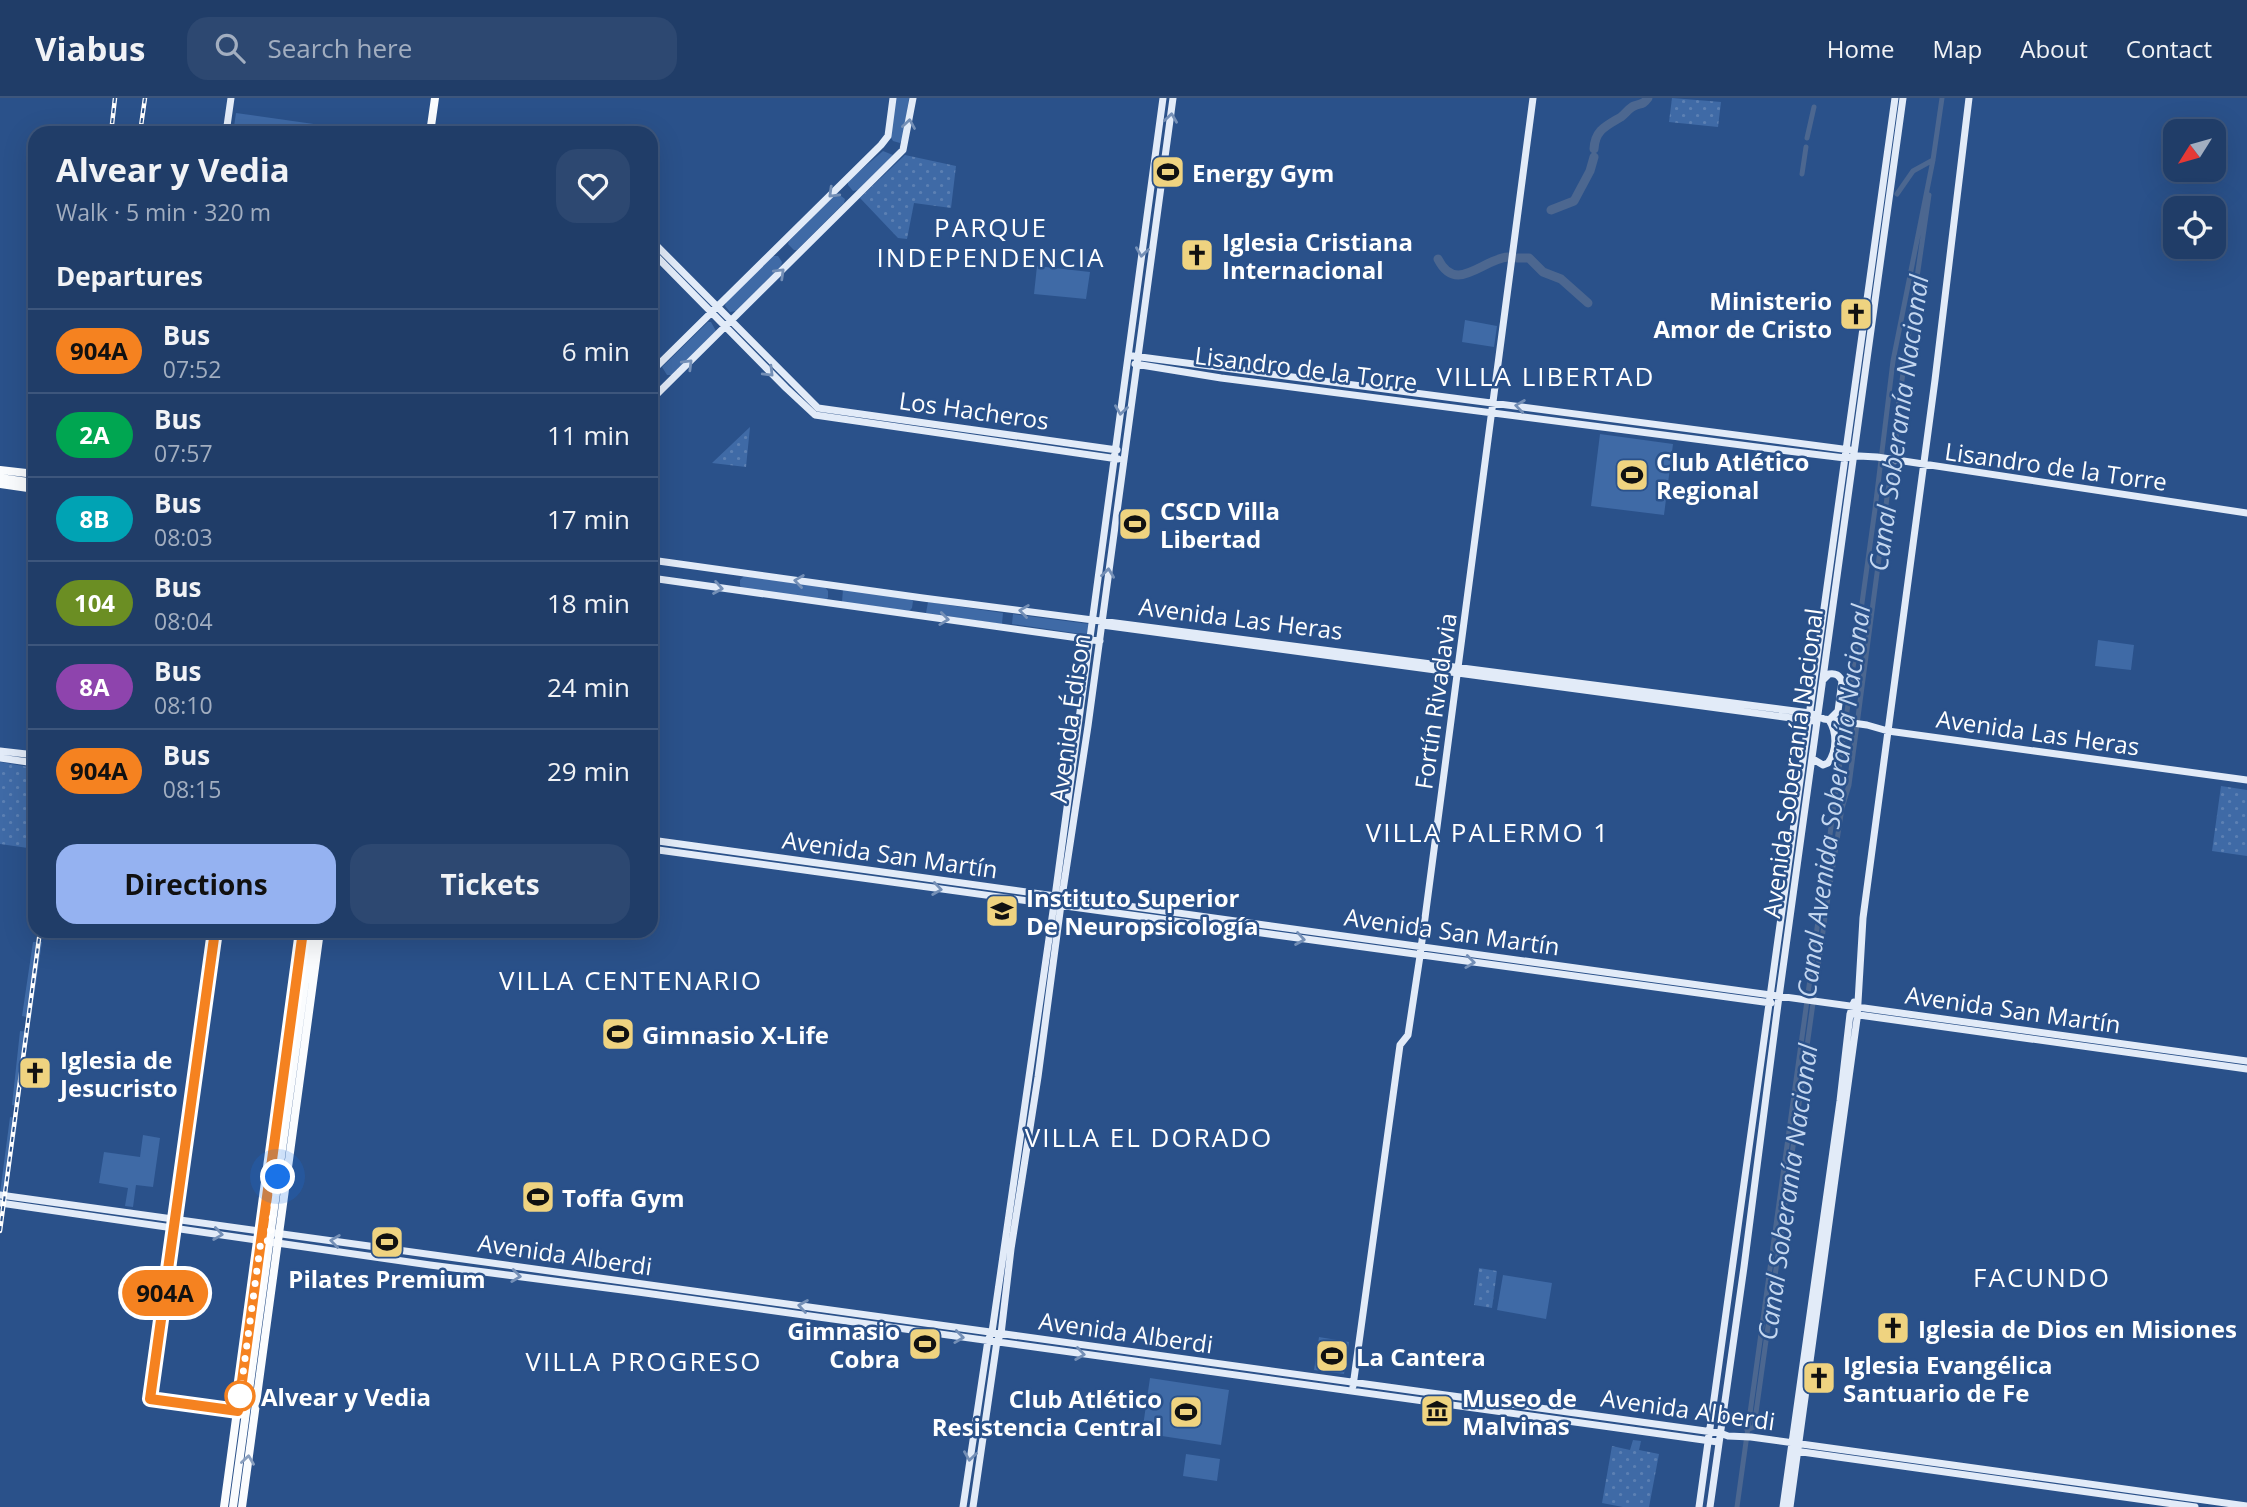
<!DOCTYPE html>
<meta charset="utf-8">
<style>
body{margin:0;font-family:"Open Sans",sans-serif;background:#2d4871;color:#f1f3f6;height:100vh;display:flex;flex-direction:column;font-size:26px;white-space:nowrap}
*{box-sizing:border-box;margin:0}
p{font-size:23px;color:#a2aec0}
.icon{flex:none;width:38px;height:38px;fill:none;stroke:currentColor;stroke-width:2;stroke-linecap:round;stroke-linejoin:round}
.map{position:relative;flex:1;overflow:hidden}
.details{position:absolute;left:28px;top:28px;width:630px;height:812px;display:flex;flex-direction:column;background:#203d68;border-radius:21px;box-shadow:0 7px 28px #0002,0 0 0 2px #3d567c}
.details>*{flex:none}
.badge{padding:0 14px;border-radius:23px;font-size:24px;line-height:46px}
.needle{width:46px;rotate:233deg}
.tools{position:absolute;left:2163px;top:21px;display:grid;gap:14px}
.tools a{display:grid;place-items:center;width:63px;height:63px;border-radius:14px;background:#203d68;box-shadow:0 7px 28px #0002,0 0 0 2px #3d567c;font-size:35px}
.you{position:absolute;width:35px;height:35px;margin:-18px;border:5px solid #fff;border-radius:50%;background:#1a73e8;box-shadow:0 0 0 10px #1a73e833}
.map>.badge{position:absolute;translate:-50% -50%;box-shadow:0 0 0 4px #fff}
h2{padding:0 28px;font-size:26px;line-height:63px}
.round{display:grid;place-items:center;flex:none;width:74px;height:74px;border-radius:21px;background:#2d4871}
.summary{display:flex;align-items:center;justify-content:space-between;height:119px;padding:0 28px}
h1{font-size:33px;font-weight:700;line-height:52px}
.primary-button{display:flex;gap:14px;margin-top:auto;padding:14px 28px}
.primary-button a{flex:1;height:80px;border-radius:21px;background:#95b2f1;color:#111;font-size:28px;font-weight:700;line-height:80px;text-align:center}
.primary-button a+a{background:#2d4871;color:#f1f3f6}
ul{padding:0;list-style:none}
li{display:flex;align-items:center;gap:21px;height:84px;padding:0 28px;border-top:2px solid #3d567c}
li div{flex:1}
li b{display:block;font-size:26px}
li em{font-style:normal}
li .badge{min-width:77px;font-weight:700;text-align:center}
header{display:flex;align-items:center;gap:42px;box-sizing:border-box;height:98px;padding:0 35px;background:#203d68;border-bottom:2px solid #3d567c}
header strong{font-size:33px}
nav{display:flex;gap:38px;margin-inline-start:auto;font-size:24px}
.search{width:490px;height:63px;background:#2d4871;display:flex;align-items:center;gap:18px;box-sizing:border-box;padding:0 24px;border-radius:21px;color:#a2aec0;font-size:26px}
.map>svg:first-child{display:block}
.green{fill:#3f6aa6}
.park{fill:url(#park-dots)}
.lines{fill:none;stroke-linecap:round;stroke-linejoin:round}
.canal{stroke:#4c6790;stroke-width:5}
.river{stroke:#4c6790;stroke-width:9}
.secondary{stroke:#e2ebf8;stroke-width:7}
.primary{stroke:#fafcfe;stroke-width:8}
.rail-casing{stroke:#fff;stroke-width:4.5}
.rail{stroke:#2a518a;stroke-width:2;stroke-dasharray:5;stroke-linecap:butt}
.oneway{stroke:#748fb6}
.oneway2{stroke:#889ebe}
.line-casing{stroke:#fff;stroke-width:16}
.line{stroke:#f58220;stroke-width:10}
.walk{stroke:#fff;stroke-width:7;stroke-dasharray:0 12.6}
.stop-dot{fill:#fff;stroke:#f58220;stroke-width:3.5}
.labels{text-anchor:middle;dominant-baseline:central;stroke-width:5;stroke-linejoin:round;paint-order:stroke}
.poi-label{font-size:24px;font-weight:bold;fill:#fff;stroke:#2a518a;text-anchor:start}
.street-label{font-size:24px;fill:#fff;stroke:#2a518a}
.stop-label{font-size:24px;font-weight:bold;fill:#fff;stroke:#2a518a;text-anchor:start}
.neighbourhood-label{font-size:26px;letter-spacing:2px;fill:#fff;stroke:#2a518a}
.water-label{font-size:26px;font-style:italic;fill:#c4d7f0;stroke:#2a518a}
</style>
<header>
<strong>Viabus</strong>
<div class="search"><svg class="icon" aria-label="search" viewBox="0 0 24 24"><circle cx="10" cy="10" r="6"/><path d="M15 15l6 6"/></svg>Search here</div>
<nav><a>Home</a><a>Map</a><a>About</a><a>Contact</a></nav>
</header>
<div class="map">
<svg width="2247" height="1409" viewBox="0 0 2247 1409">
<defs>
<pattern id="park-dots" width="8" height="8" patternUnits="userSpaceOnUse" patternTransform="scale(1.75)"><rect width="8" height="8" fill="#3f6aa6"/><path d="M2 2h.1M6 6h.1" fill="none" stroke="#5c80b3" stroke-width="1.8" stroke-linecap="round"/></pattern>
</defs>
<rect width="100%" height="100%" fill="#2a518a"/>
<path class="green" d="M896 0H909L903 41 900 45 893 43 890 38Z
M236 15 377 35H233Z
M883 53 893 57 858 92 853 93 848 87V83Z
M837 95 845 101 844 105 797 152H794L788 146 789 143Z
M773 158H778L782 164 781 168 736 213 730 214 725 208 726 204Z
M1037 168 1090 174 1086 201 1034 196Z
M1465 222 1497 228 1494 249 1462 244Z
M708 224H711L716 233 672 277H667L662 269Z
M1600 336 1673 346 1664 417 1591 408Z
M744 478 825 489 828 493V500L823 503 743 491 740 488V482Z
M843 491 909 500 913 503 912 510 909 513 842 504Z
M928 504 1003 515 1002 526 926 515Z
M1013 516 1089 526 1088 537 1012 526Z
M2098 542 2134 547 2131 572 2095 568Z
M33 844H42L31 920 22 918Z
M20 933 29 934 19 1008 12 1007Z
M10 1019 18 1020 7 1096 0 1095Z
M143 1037 160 1040 153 1089 136 1087 133 1109 125 1108 128 1090 99 1085 104 1054 140 1059Z
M1503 1177 1552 1185 1546 1221 1497 1212Z
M1319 1239 1349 1244 1344 1276 1314 1272Z
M1150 1280 1229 1292 1221 1347 1142 1335Z
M1186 1356 1220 1361 1217 1383 1183 1378Z"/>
<path class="park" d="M1672 0 1721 4 1718 29 1669 24Z
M905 57 956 68 951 110 914 105 907 141 898 140 860 100Z
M750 329 746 369 712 365Z
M0 664 35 670V751L0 746Z
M2221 688 2247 692V758L2212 753Z
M1479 1170 1497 1173 1492 1210 1474 1207Z
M1633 1342 1641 1343 1639 1352 1659 1356 1649 1409H1623L1602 1405 1612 1348 1630 1352Z"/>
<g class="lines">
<path class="canal" d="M1807 40 1814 9
M1802 76 1806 49
M1897 96 1913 73 1933 62
M1747 1332 1754 1329 1825 819 1842 710 1849 687 1888 392 1898 347 1895 330 1929 97
M1737 1409 1875 411 1893 263 1933 62 1942 0"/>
<path class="river" d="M1594 51C1595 32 1606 28 1621 19 1626 15 1629 10 1634 8 1641 5 1643 7 1648 0
M1551 112 1574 103 1590 73 1594 59
M1517 160H1529L1543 174 1561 181 1588 205
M1438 161C1456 197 1482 161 1508 159"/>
<path class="secondary" d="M226 35 231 0
M427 35 430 33 447 35
M651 142 818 310 1117 352
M651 153 786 290 815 317 1118 361
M1133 258 1850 352
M1135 266 1221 280 1804 355 1845 360 1859 358 1877 359 2247 415
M651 274 881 47 888 38 893 0
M651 302 903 52 913 0
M651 462 923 500 1810 615 1824 621 1867 627 1888 633 2247 682
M651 480 1100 543
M1102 527 1814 623
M0 653 35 657
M0 660 35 665
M1813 661 1823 667 1828 665C1837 653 1837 634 1829 622L1838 613 1842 583C1839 577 1836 575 1829 576L1823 582
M651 742 2247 963
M651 751 1771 905
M1852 916 2247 971
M0 1097 1720 1335 1728 1338 1751 1339 2247 1408
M0 1105 430 1167 638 1194 1718 1344
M1353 1288 1400 947 1408 937 1420 858 1533 0
M1795 1353 2195 1409
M963 1409 988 1242 992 1234 1054 806 1163 0
M973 1409 997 1243 1001 1236 1011 1151 1038 979 1062 799 1088 628 1173 0
M1699 1409 1895 0
M1710 1409 1744 1169 1778 906 1903 0
M1783 1409 1840 1003 1850 916 1854 904
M1790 1409 1857 921 1863 820 1935 282 1969 0"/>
<path class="primary" d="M430 35 435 0
M0 372 35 376
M0 380 35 385
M0 386 35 391
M224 1409 302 833
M233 1409 312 833
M242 1409 320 833"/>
<defs>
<path id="rail" d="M111 35 115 0
M140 35 145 0
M0 1133 40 833"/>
</defs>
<use href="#rail" class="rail-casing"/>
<use href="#rail" class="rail"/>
</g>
<defs><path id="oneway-chevron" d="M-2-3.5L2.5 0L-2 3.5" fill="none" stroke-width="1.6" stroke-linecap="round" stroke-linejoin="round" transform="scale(1.75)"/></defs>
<g class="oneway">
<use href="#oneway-chevron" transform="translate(1171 20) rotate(-82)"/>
<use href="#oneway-chevron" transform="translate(909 26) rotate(-81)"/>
<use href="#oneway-chevron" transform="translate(833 95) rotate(136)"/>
<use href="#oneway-chevron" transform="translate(1142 154) rotate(98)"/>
<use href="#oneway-chevron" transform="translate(780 175) rotate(-44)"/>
<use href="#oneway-chevron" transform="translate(688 266) rotate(-45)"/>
<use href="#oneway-chevron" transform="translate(769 274) rotate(45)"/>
<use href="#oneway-chevron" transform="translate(1520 308) rotate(-172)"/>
<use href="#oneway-chevron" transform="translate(1121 312) rotate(98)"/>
<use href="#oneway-chevron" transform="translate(1108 475) rotate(-83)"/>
<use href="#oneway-chevron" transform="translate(799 483) rotate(-172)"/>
<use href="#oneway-chevron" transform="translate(718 490) rotate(10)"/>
<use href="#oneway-chevron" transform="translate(1024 513) rotate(-172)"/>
<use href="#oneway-chevron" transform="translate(944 521) rotate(7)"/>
<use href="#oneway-chevron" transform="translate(937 791) rotate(8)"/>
<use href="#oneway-chevron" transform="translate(1300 841) rotate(9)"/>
<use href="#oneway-chevron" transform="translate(1470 864) rotate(7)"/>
<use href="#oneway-chevron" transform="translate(218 1136) rotate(8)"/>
<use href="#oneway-chevron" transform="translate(335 1143) rotate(-172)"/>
<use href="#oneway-chevron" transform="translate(516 1178) rotate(7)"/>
<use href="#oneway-chevron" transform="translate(803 1208) rotate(-171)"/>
<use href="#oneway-chevron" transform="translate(959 1239) rotate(7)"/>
<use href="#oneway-chevron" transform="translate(1080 1256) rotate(8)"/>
<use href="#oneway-chevron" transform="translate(970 1358) rotate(98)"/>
</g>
<use class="oneway2" href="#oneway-chevron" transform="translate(248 1362) rotate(-82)"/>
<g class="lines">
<defs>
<path id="line" d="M215 833 150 1301 238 1313 303 833"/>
</defs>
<use href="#line" class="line-casing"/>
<use href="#line" class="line"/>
<path class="walk" d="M240 1298 261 1142 269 1143 278 1079"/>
</g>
<defs>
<symbol id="stadium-square" viewBox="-11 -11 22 22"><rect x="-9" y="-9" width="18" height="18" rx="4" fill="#efd380" stroke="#2a518a"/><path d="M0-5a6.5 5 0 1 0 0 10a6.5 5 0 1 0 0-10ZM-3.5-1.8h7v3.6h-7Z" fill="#111"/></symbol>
<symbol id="church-square" viewBox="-11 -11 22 22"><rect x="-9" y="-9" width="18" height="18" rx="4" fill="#efd380" stroke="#2a518a"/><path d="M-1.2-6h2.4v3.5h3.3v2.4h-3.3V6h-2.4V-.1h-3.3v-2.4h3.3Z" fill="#111"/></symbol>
<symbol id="university-square" viewBox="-11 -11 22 22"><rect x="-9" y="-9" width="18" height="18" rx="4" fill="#efd380" stroke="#2a518a"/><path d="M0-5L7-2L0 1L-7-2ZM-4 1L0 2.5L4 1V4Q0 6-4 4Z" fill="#111"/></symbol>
<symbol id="museum-square" viewBox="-11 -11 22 22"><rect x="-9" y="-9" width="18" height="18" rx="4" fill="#efd380" stroke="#2a518a"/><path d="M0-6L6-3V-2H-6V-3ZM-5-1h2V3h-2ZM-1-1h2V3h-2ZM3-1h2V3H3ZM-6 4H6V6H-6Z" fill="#111"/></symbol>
</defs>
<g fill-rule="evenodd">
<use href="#stadium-square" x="1149" y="55" width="38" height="38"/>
<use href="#church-square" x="1178" y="138" width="38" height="38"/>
<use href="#church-square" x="1837" y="197" width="38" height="38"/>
<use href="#stadium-square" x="1613" y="358" width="38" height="38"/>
<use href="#stadium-square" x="1116" y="407" width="38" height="38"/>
<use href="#university-square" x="983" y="794" width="38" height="38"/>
<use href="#stadium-square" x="599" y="917" width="38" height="38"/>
<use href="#church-square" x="16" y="956" width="38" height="38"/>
<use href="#stadium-square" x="519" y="1080" width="38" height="38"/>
<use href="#stadium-square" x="368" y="1125" width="38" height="38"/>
<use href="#church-square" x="1874" y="1211" width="38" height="38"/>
<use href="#stadium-square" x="906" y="1227" width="38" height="38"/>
<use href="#stadium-square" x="1313" y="1239" width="38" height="38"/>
<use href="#church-square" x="1800" y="1261" width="38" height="38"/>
<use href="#museum-square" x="1418" y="1294" width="38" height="38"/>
<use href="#stadium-square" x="1167" y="1295" width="38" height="38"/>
</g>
<circle class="stop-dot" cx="240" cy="1298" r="14"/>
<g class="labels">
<g class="poi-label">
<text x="1192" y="74">Energy Gym</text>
<text x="1222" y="143">Iglesia Cristiana<tspan x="1222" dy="28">Internacional</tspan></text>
<text x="1832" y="202" text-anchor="end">Ministerio<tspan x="1832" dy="28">Amor de Cristo</tspan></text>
<text x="1656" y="363">Club Atlético<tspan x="1656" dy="28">Regional</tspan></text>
<text x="1160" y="412">CSCD Villa<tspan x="1160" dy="28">Libertad</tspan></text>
<text x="1026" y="799">Instituto Superior<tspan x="1026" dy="28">De Neuropsicología</tspan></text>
<text x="642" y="936">Gimnasio X-Life</text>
<text x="60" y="961">Iglesia de<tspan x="60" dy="28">Jesucristo</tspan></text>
<text x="562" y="1099">Toffa Gym</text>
<text x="387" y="1180" text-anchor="middle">Pilates Premium</text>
<text x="1918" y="1230">Iglesia de Dios en Misiones</text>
<text x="900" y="1232" text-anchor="end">Gimnasio<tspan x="900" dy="28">Cobra</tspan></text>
<text x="1356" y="1258">La Cantera</text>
<text x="1843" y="1266">Iglesia Evangélica<tspan x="1843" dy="28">Santuario de Fe</tspan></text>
<text x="1462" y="1299">Museo de<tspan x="1462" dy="28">Malvinas</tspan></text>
<text x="1162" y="1300" text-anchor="end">Club Atlético<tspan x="1162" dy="28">Resistencia Central</tspan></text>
</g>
<g class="street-label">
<text transform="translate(1306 270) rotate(7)">Lisandro de la Torre</text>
<text transform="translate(974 312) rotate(8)">Los Hacheros</text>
<text transform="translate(2056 368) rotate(8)">Lisandro de la Torre</text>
<text transform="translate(1241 520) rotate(7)">Avenida Las Heras</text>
<text transform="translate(1435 603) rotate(-82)">Fortín Rivadavia</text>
<text transform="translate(1069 620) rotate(-82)">Avenida Édison</text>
<text transform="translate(2038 634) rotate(8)">Avenida Las Heras</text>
<text transform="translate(1792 665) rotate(-82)">Avenida Soberanía Nacional</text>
<text transform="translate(890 756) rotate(8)">Avenida San Martín</text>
<text transform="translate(1452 833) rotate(8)">Avenida San Martín</text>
<text transform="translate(2013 911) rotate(8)">Avenida San Martín</text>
<text transform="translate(565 1156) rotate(8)">Avenida Alberdi</text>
<text transform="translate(1126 1234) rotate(8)">Avenida Alberdi</text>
<text transform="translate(1688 1311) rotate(8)">Avenida Alberdi</text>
</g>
<g class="stop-label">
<text x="261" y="1298">Alvear y Vedia</text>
</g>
<g class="neighbourhood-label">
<text x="991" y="129">PARQUE<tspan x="991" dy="30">INDEPENDENCIA</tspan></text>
<text x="1546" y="278">VILLA LIBERTAD</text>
<text x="1488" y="734">VILLA PALERMO 1</text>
<text x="631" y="882">VILLA CENTENARIO</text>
<text x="1149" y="1039">VILLA EL DORADO</text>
<text x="2042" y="1179">FACUNDO</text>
<text x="644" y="1263">VILLA PROGRESO</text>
</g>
<g class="water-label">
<text transform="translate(1898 325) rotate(-82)">Canal Soberanía Nacional</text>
<text transform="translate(1833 703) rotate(-82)">Canal Avenida Soberanía Nacional</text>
<text transform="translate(1787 1094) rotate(-82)">Canal Soberanía Nacional</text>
</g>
</g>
</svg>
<div class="tools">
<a><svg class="needle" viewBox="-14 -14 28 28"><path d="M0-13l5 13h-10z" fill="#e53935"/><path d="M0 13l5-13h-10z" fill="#a2aec0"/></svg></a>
<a><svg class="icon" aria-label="locate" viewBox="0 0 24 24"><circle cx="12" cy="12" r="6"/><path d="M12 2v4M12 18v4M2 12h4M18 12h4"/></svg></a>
</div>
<div class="you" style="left:278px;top:1079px"></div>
<b class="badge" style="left:165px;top:1195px;background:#f58220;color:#111">904A</b>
<section class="details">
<div class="summary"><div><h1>Alvear y Vedia</h1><p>Walk · 5 min · 320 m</p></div><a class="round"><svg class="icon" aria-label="heart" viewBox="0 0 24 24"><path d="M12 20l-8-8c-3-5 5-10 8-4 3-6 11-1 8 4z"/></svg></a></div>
<h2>Departures</h2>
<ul>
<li><span class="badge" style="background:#f58220;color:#111">904A</span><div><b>Bus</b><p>07:52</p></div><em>6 min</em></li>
<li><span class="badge" style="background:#00a651;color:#fff">2A</span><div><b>Bus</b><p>07:57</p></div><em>11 min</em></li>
<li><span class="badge" style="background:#00a3b4;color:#fff">8B</span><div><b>Bus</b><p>08:03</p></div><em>17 min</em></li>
<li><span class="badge" style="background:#6b8e23;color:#fff">104</span><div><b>Bus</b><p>08:04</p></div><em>18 min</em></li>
<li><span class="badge" style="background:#8e44ad;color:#fff">8A</span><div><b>Bus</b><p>08:10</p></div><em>24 min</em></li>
<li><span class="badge" style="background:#f58220;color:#111">904A</span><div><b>Bus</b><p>08:15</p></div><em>29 min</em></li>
</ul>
<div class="primary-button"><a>Directions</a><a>Tickets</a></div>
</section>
</div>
